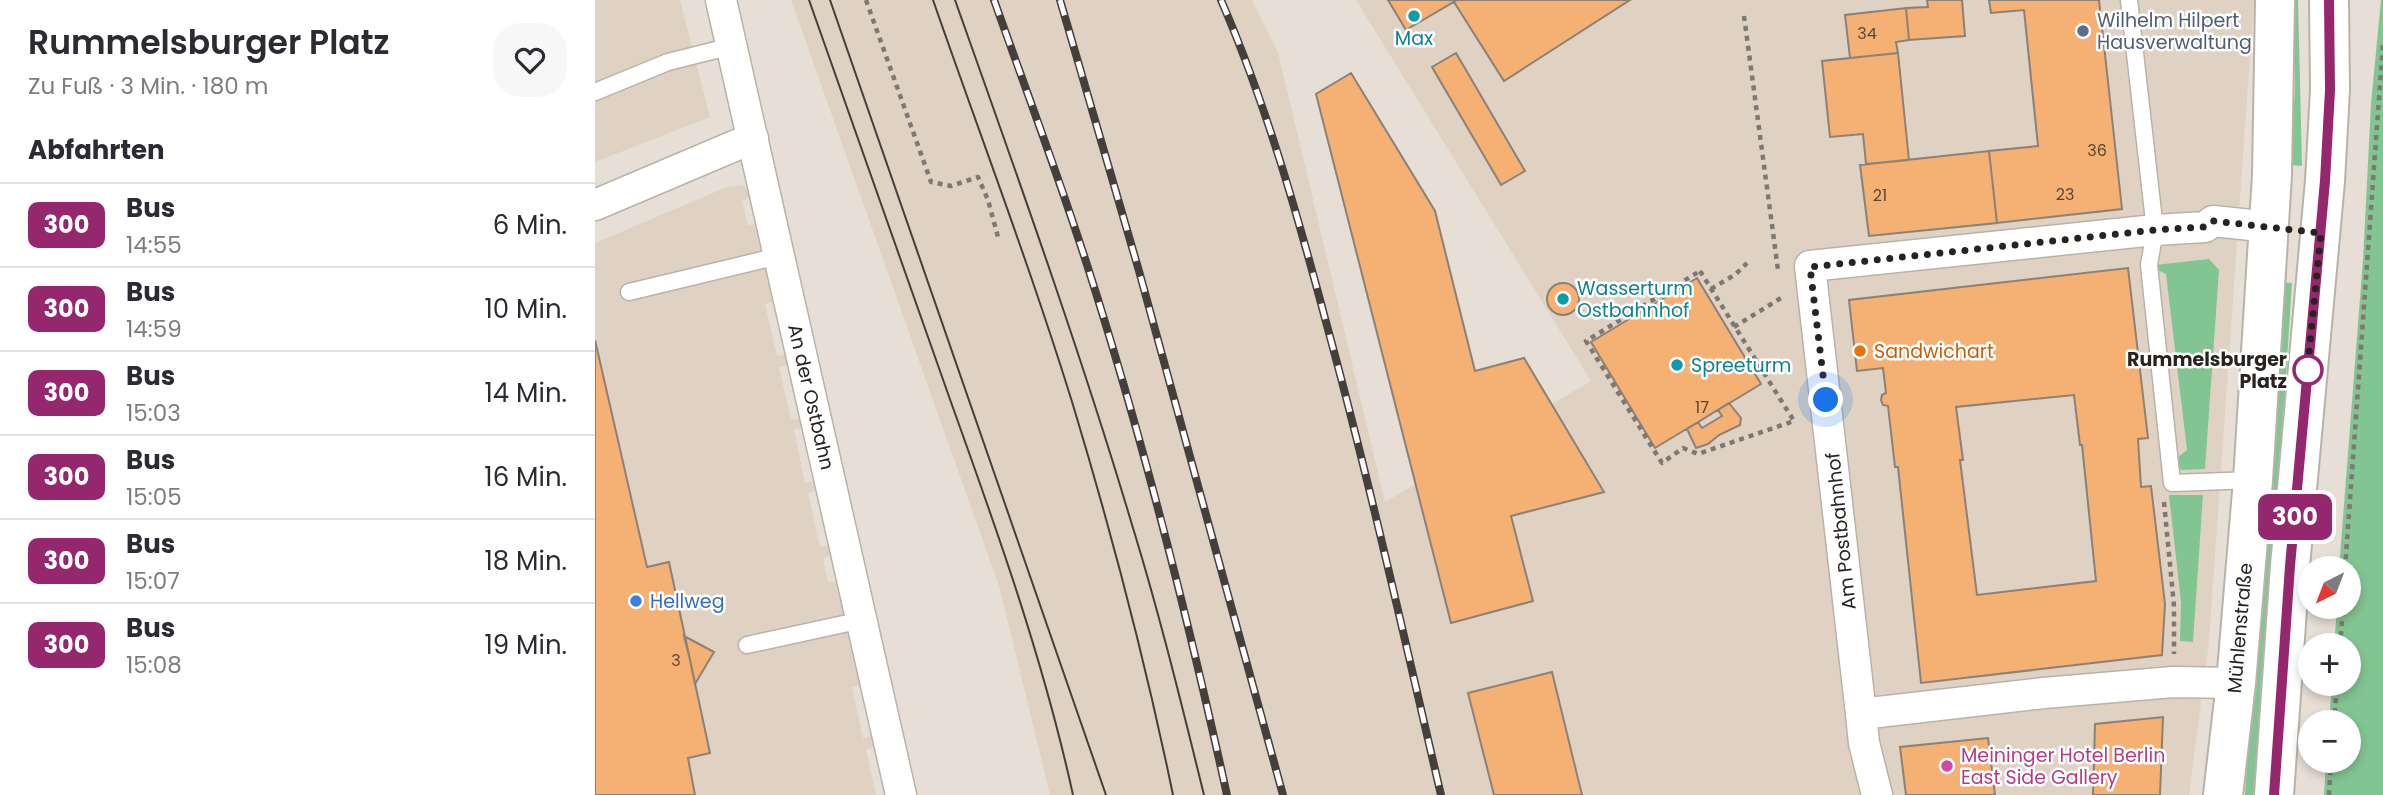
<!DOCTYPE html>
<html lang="de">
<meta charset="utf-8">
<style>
body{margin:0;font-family:Poppins,sans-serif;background:#f7f7f7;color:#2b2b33;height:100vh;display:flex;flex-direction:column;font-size:26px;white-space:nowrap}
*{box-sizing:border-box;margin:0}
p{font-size:23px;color:#7c7c81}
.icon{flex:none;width:38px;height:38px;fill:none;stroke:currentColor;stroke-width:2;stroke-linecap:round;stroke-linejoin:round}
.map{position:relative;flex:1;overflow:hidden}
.panel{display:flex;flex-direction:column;background:#fff;width:595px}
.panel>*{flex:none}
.badge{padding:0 14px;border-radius:10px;font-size:24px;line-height:46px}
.needle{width:46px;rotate:222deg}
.controls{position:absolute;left:1703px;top:556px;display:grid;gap:14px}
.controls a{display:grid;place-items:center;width:63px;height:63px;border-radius:50%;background:#fff;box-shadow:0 4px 10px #0003;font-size:35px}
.you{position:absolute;width:35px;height:35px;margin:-18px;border:5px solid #fff;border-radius:50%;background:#1a73e8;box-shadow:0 0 0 10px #1a73e833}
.map>.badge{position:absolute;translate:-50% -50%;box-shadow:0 0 0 4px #fff}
h2{padding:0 28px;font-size:26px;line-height:63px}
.round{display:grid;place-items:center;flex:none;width:74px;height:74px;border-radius:28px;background:#f7f7f7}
.head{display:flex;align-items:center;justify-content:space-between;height:119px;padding:0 28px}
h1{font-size:33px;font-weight:600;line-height:52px}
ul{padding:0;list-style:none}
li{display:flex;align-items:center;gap:21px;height:84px;padding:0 28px;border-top:2px solid #e1e1e2}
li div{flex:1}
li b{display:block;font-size:26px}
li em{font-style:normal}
li .badge{min-width:77px;font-weight:700;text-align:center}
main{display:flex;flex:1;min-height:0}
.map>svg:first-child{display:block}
.built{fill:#e0d2c3}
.green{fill:#82c492}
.building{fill:#f5b073;stroke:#8a8179;stroke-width:2;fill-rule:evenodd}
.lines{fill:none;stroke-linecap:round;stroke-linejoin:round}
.service-casing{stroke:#bab2a8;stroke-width:19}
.minor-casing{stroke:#bab2a8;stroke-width:33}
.secondary-casing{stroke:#bab2a8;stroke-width:42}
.path{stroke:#7e7872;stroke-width:4.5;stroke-dasharray:5 5;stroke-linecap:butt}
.service{stroke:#fff;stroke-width:16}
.minor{stroke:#fff;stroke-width:30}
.secondary{stroke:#fff;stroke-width:38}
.tram{stroke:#443f3b;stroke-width:2}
.rail-casing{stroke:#443f3b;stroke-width:8}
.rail{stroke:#fff;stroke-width:5;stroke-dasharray:16;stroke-linecap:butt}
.line-casing{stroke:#fff;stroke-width:16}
.line{stroke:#95276e;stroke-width:10}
.walk{stroke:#272320;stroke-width:7;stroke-dasharray:0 12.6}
.culture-dot{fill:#0f9aa8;stroke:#fff;stroke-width:2.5}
.service-dot{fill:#5c6f8a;stroke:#fff;stroke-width:2.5}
.food-dot{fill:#e8710a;stroke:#fff;stroke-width:2.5}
.stop-dot{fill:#fff;stroke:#95276e;stroke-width:3.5}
.shop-dot{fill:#3f7fe0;stroke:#fff;stroke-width:2.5}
.hotel-dot{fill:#d1479c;stroke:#fff;stroke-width:2.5}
.labels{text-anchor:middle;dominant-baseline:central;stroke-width:5;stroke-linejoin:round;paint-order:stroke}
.number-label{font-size:16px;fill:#5a4635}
.service-label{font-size:19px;fill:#4e5e75;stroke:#fff;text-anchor:start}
.culture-label{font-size:19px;fill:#0d838f;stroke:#fff;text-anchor:start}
.food-label{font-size:19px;fill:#c56008;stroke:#fff;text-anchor:start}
.stop-label{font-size:19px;font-weight:bold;fill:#272320;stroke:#fff;text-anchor:end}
.street-label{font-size:19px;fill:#272320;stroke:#fff}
.shop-label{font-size:19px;fill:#366cbe;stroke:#fff;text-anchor:start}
.hotel-label{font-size:19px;fill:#b23c85;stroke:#fff;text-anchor:start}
</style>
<main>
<section class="panel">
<div class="head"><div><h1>Rummelsburger Platz</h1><p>Zu Fuß · 3 Min. · 180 m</p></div><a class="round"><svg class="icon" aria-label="heart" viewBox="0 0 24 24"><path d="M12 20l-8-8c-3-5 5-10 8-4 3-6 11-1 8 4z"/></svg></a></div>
<h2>Abfahrten</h2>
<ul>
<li><span class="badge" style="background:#95276e;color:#fff">300</span><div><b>Bus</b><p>14:55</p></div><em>6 Min.</em></li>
<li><span class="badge" style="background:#95276e;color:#fff">300</span><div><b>Bus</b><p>14:59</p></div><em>10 Min.</em></li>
<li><span class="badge" style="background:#95276e;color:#fff">300</span><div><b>Bus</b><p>15:03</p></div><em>14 Min.</em></li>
<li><span class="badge" style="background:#95276e;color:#fff">300</span><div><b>Bus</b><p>15:05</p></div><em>16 Min.</em></li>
<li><span class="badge" style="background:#95276e;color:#fff">300</span><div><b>Bus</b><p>15:07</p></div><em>18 Min.</em></li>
<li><span class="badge" style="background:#95276e;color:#fff">300</span><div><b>Bus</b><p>15:08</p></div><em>19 Min.</em></li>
</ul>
</section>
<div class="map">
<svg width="1788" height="795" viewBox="0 0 1788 795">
<rect width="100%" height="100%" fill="#e7dfd5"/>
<path class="built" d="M0 0H85L115 117 0 162Z
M196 0H657L683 52 790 502 996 381 761 0H1659L1614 641 1594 795H455L405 589Z
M149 185 155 195 154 198 147 201 153 225 162 224 179 301 170 304 182 356 191 354 194 365 184 367 196 420 206 418 208 428 199 430 210 483 220 481 222 490 213 493 225 547 235 545 237 555 228 558 233 582 243 581 266 685 257 687 268 738 278 736 280 747 271 750 281 795H0V243L132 187Z"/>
<path class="green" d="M1698 0H1703L1707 166 1695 165 1700 89Z
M1786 0H1788V795H1729L1731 761H1754V723H1734L1737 684H1754V646H1739L1742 607H1754V569H1744L1768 260 1776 104Z
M1614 259 1624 270 1610 469 1587 470 1582 466 1581 459 1592 450 1571 274 1561 269 1560 265Z
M1685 282 1697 283 1664 795H1650Z
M1574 495H1608L1598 642 1585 641 1586 602Z"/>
<path class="building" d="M793 0H862L811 30Z
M862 0H1035L909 81 859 2Z
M1332 0H1367L1370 36 1314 40 1311 8 1333 7Z
M1394 0H1504L1527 209 1402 223 1394 151 1443 146 1429 10 1396 13Z
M1311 8 1314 40 1301 42 1303 53 1255 58 1250 15Z
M861 53 930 171 906 185 837 67Z
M1303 53 1314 160 1271 164 1268 134 1235 137 1227 61Z
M756 73 840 211 880 371 929 358 1009 492 916 516 938 601 856 623 721 94Z
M1394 151 1402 223 1274 236 1265 165Z
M1533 268 1553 438 1543 439 1546 487 1556 486 1570 604 1567 655 1326 683 1303 467H1300L1293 406 1288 405 1286 400 1287 395 1291 393 1288 368 1262 371 1254 300ZM1479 395 1485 445H1487L1501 581 1382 595 1365 460H1368L1361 407Z
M1102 278 1166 384 1123 410 1127 416 1107 428 1103 422 1060 448 996 342Z
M952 299a16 16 0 1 1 32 0a16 16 0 1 1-32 0Z
M0 340 52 567 74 562 115 753 93 758 100 795H0Z
M1134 403 1146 418 1145 425 1124 435 1113 444 1101 448 1092 429Z
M89 636 119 652 100 684 95 660Z
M957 672 987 795H899L873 693Z
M1568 717 1565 795H1498L1500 724Z
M1393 738 1400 795H1311L1305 747Z"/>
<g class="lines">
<defs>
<path id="service" d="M1534 0 1560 230 1554 265 1577 483 1658 480
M0 92 73 62 137 46
M34 292 184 256
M152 645 267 620"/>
<path id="minor" d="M126 0 306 795
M0 205 158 138
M1641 683 1578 682 1449 693 1266 714 1215 266 1560 230 1610 227 1618 221 1675 227
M1266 714 1269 743 1282 795"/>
<path id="secondary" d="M1628 795 1641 683 1658 480 1677 175 1680 0
M1679 795 1695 566 1730 181 1735 90 1734 0"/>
</defs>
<use href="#service" class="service-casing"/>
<use href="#minor" class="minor-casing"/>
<use href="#secondary" class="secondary-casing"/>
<path class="path" d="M271 0 336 182 356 186 383 177 393 200 403 237
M1149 16 1183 270
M1105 271 1199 421 1103 454 1088 448 1067 463 991 341Z
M1116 289 1141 274 1152 263
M1139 327 1186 298
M1569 502 1579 606V654
M1750 569 1788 43
M1745 646 1748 607
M1739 723 1742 684
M1734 795 1736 761"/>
<use href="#service" class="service"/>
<use href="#minor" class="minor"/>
<use href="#secondary" class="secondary"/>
<path class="tram" d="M214 0C262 135 310 270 357 405 403 533 449 662 478 795
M235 0 511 795
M338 0C385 135 436 269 478 405 517 534 551 664 578 795
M360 0C422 175 485 350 538 528 565 616 587 706 609 795"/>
<defs>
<path id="rail" d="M399 0C431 90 465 180 494 271 549 443 593 618 632 795
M465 0 544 271 688 795
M626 0C671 104 702 213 731 322 774 479 809 637 846 795"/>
</defs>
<use href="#rail" class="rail-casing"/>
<use href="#rail" class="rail"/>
</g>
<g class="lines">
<defs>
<path id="line" d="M1679 795 1695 566 1730 181 1735 90 1734 0"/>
</defs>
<use href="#line" class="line-casing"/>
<use href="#line" class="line"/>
<path class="walk" d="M1231 400 1215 267 1560 230 1610 227 1618 221 1726 233 1712 374 1713 370"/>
</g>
<g class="culture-dot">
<circle cx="819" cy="16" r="7"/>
<circle cx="968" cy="299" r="7"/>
<circle cx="1082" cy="365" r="7"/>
</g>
<circle class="service-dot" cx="1488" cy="31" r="7"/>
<circle class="food-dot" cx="1265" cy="351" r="7"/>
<circle class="stop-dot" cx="1713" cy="370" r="14"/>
<circle class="shop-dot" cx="41" cy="601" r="7"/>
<circle class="hotel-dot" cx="1352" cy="766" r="7"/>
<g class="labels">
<g class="number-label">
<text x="1272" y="33">34</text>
<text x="1502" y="150">36</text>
<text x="1470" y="194">23</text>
<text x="1285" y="195">21</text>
<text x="1107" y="407">17</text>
<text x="81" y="660">3</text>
</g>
<g class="service-label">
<text x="1502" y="20">Wilhelm Hilpert<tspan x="1502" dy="22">Hausverwaltung</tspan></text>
</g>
<g class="culture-label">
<text x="819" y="38" text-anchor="middle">Max</text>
<text x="982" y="288">Wasserturm<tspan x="982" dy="22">Ostbahnhof</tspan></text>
<text x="1096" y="365">Spreeturm</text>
</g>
<g class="food-label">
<text x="1279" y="351">Sandwichart</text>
</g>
<g class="stop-label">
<text x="1692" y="359">Rummelsburger<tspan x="1692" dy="22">Platz</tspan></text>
</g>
<g class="street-label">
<text transform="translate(216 397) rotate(77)">An der Ostbahn</text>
<text transform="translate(1246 531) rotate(-96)">Am Postbahnhof</text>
<text transform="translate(1645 628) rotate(-85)">Mühlenstraße</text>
</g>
<g class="shop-label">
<text x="55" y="601">Hellweg</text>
</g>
<g class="hotel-label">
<text x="1366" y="755">Meininger Hotel Berlin<tspan x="1366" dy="22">East Side Gallery</tspan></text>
</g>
</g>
</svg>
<div class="controls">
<a><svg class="needle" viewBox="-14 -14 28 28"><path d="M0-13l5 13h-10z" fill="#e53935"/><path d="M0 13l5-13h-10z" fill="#7c7c81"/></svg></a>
<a>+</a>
<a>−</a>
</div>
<div class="you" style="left:1231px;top:400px"></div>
<b class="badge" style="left:1700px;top:517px;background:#95276e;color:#fff">300</b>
</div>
</main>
